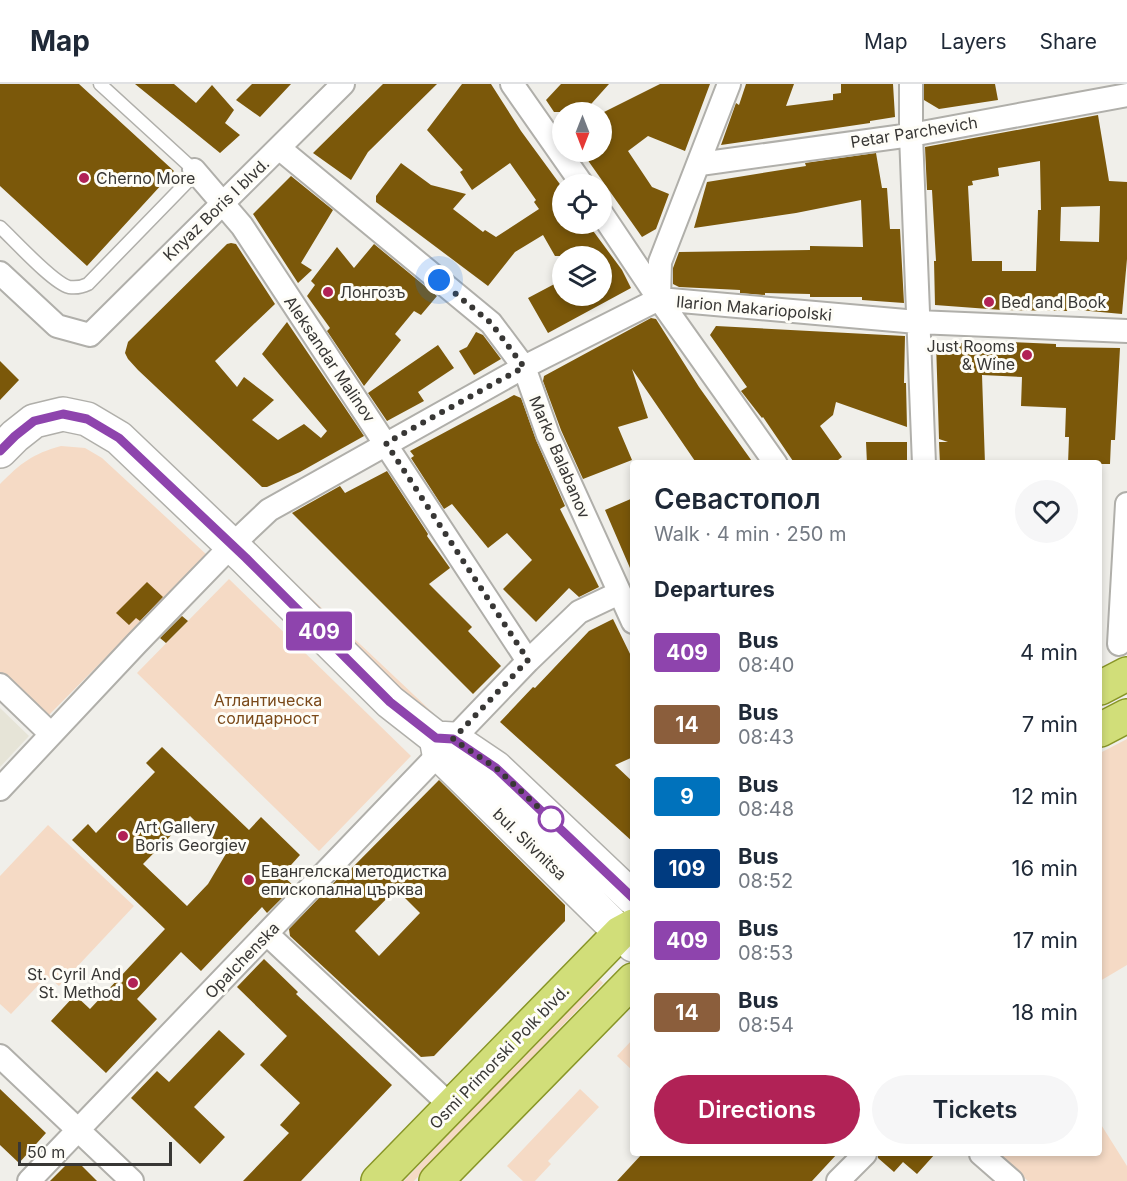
<!DOCTYPE html>
<meta charset="utf-8">
<style>
body{margin:0;font-family:Inter,sans-serif;background:#f6f6f7;color:#1f2937;height:100vh;display:flex;flex-direction:column;font-size:22px;white-space:nowrap}
*{box-sizing:border-box;margin:0}
p{font-size:20px;color:#747a83}
.icon{flex:none;width:33px;height:33px;fill:none;stroke:currentColor;stroke-width:2;stroke-linecap:round;stroke-linejoin:round}
.map{position:relative;flex:1;overflow:hidden}
.drawer{position:absolute;left:630px;top:376px;width:472px;height:696px;display:flex;flex-direction:column;background:#fff;border-radius:6px;box-shadow:0 3px 9px #0003}
.drawer>*{flex:none}
.badge{padding:0 12px;border-radius:4px;font-size:21px;line-height:39px}
.needle{width:39px;rotate:180deg}
.buttons{position:absolute;left:552px;top:18px;display:grid;gap:12px}
.buttons a{display:grid;place-items:center;width:60px;height:60px;border-radius:50%;background:#fff;box-shadow:0 3px 9px #0003;font-size:30px}
.scale{position:absolute;left:18px;bottom:15px;width:154px;box-sizing:border-box;padding-left:6px;border:3px solid #383735;border-top:0;font-size:16px;line-height:21px;white-space:nowrap;color:#383735;-webkit-text-stroke:4px #fefdf7;paint-order:stroke}
.you{position:absolute;width:30px;height:30px;margin:-15px;border:4px solid #fff;border-radius:50%;background:#1a73e8;box-shadow:0 0 0 9px #1a73e833}
.map>.badge{position:absolute;translate:-50% -50%;box-shadow:0 0 0 3px #fff}
h2{padding:0 24px;font-size:22px;line-height:54px}
.round{display:grid;place-items:center;flex:none;width:63px;height:63px;border-radius:32px;background:#f6f6f7}
.overview{display:flex;align-items:center;justify-content:space-between;height:102px;padding:0 24px}
h1{font-size:28px;font-weight:600;line-height:45px}
.action{display:flex;gap:12px;margin-top:auto;padding:12px 24px}
.action a{flex:1;height:69px;border-radius:36px;background:#b12256;color:#fff;font-size:24px;font-weight:600;line-height:69px;text-align:center}
.action a+a{background:#f6f6f7;color:#1f2937}
ul{padding:0;list-style:none}
li{display:flex;align-items:center;gap:18px;height:72px;padding:0 24px}
li div{flex:1}
li b{display:block;font-size:22px}
li em{font-style:normal}
li .badge{min-width:66px;font-weight:700;text-align:center}
header{display:flex;align-items:center;gap:36px;box-sizing:border-box;height:84px;padding:0 30px;background:#fff;border-bottom:2px solid #e0e1e3}
header strong{font-size:28px}
nav{display:flex;gap:33px;margin-inline-start:auto;font-size:21px}
.map>svg:first-child{display:block}
.built{fill:#e6e4d7}
.green{fill:#f5dac5}
.building{fill:#7b580a;fill-rule:evenodd}
.lines{fill:none;stroke-linecap:round;stroke-linejoin:round}
.lane-casing{stroke:#b0afaa;stroke-width:15}
.street-casing{stroke:#b0afaa;stroke-width:26}
.secondary-casing{stroke:#b0afaa;stroke-width:36}
.primary-casing{stroke:#889527;stroke-width:36}
.lane{stroke:#fff;stroke-width:12}
.street{stroke:#fff;stroke-width:22}
.secondary{stroke:#fff;stroke-width:33}
.primary{stroke:#d1de79;stroke-width:33}
.line-casing{stroke:#fff;stroke-width:14}
.line{stroke:#8e44ad;stroke-width:9}
.walk{stroke:#383735;stroke-width:6;stroke-dasharray:0 10.8}
.poi-dot{fill:#b12256;stroke:#fefdf7;stroke-width:2}
.stop-dot{fill:#fff;stroke:#8e44ad;stroke-width:3}
.labels{text-anchor:middle;dominant-baseline:central;stroke-width:6;stroke-linejoin:round;paint-order:stroke}
.street-label{font-size:16px;fill:#383735;stroke:#fefdf7}
.poi-label{font-size:16px;fill:#383735;stroke:#fefdf7;text-anchor:start}
.park-label{font-size:16px;fill:#7a4919;stroke:#fefdf7}
</style>
<header>
<strong>Map</strong>
<nav><a>Map</a><a>Layers</a><a>Share</a></nav>
</header>
<div class="map">
<svg width="1127" height="1097" viewBox="0 0 1127 1097">
<rect width="100%" height="100%" fill="#f0efea"/>
<path class="built" d="M0 624 29 652 0 683Z"/>
<path class="green" d="M61 362 85 364 102 374 207 471 44 636 0 593V400C21 379 32 370 61 362Z
M256 462 450 645 443 654Z
M229 495 411 672 319 767 137 589Z
M1127 655V881L1100 897V669Z
M48 741 134 822 59 902 47 892 11 930 0 920V792Z
M598 894 603 899 414 1097H404Z
M633 955V987L617 972Z
M580 1005 599 1023 548 1077 551 1080 535 1097H523L507 1082Z
M1100 1039 1127 1082V1097H1028L998 1070H1100Z"/>
<path class="building" d="M0 0H79L174 87 87 182 0 102Z
M135 0H174L196 19 212 1 234 26 225 39 240 51 220 69Z
M252 0H291L260 33 236 16Z
M383 0H437L368 68 351 96 313 69Z
M462 0H491L521 47 562 103V140H588L622 186 631 204 548 249 528 214 562 196V212H602V172H555L543 151 515 168 488 202 376 118V112L401 79 431 101 466 110 453 125 483 148 485 146 496 153 539 125 534 118 536 116 510 79 472 106 460 88 463 86 427 46Z
M561 0H609L584 28H554L546 16Z
M660 0H710L685 67 648 52 628 67 652 103 669 110 656 145 642 153 582 68H602V29Z
M746 0H794L786 22 833 16V10L841 9V0H893L895 33 870 37V39L721 61 736 19 739 21Z
M924 0H995L998 16 939 25 924 16Z
M1098 31 1109 97 1127 98V175L1122 230 1068 225 1067 227 1002 226 935 221 934 177H936L932 106H927L925 63ZM1040 77 1041 126H1038L1036 187H1002V177H972L968 102 973 101 972 97 999 92 998 84ZM1100 122 1099 158 1060 157 1061 123Z
M876 69 882 104H887L890 145H900L904 219 862 216V213H810V210L765 209V211L740 209V206L679 203 673 200V184L679 168 810 166V162L863 163 861 116 796 129 694 144 707 98 806 82 805 79Z
M291 92 333 126 301 179 312 186 298 199 253 130Z
M231 159 236 160 275 220 215 277 237 303 244 293 274 316 252 336 278 356 304 340 321 354 327 347 262 270 287 238 364 352 300 388 267 403H262L138 286 128 275 125 269 128 258 227 160Z
M374 160 437 212 421 231 414 227 395 250 401 256 364 302 327 247 330 244 307 212 315 201 311 197 337 163 354 184Z
M651 234 656 235 699 303 754 380H697L632 285 648 334 618 343 632 376 583 395 561 346 543 297 544 292Z
M716 242 905 252 904 299H906L907 343 836 318 833 331 820 342 842 373 833 380H795L763 333 762 334 741 307 747 303 710 251Z
M476 248 483 251 501 275 474 291 459 267 467 263Z
M990 257 1056 260V263L1120 264 1115 356H1111L1110 380H1068L1069 353H1065L1066 324 1021 322 1022 293 982 291 985 380H940L939 358H948L939 355 936 258 990 260Z
M438 261 454 284 418 308 424 317 387 337 368 309Z
M0 277 19 296 0 316Z
M514 311 521 314 536 356 565 422 560 425 599 503 579 513 569 504 536 538 503 505 532 476 507 449 488 464 452 420 444 425 411 374 414 372 410 367Z
M866 358H907V380H867Z
M387 387 428 450 427 452 450 484 429 500 472 543 468 547 501 582 473 610 292 429 340 402 345 409Z
M633 414V491L605 426Z
M147 498 163 513 140 537 136 534 129 541 116 529Z
M182 532 188 537 166 559 160 554Z
M613 535 633 576V673L615 681 633 698V758L500 638 533 603 535 604 589 547Z
M162 663 249 746 261 733 300 771 282 791 294 802 267 829 262 823 201 887 181 868 137 915 157 935 106 989 51 937 75 911 90 925 165 845 72 756 88 740 96 749 155 688 146 679ZM190 732 227 768 208 800 187 822 143 780Z
M439 696 565 821V837L434 972 421 973 290 852 289 845 346 786 348 788ZM396 805 420 829 379 872 355 847Z
M264 875 298 908 296 910 392 1001 301 1097H243L289 1049 280 1041 300 1019 260 981 287 952 237 903Z
M219 946 245 970 194 1023 225 1053 200 1080 131 1014 157 987 169 998Z
M0 1005 46 1049 19 1079 0 1061Z
M642 1070H837L812 1097H617Z
M878 1070H935L917 1090 903 1078 894 1088 878 1074Z
M66 1081H81L97 1097H50Z"/>
<g class="lines">
<defs>
<path id="lane" d="M0 143C14 156 53 199 69 203 76 204 82 203 88 200L192 93 194 86 100 0"/>
<path id="street" d="M512 0 582 100
M911 0V51L924 380
M279 64 491 239 524 283 548 351 633 538
M700 80 911 51 1127 11
M194 86 242 142 528 577
M602 130 659 215 776 380
M0 189 57 242 90 251 343 0
M659 215 660 178 729 0
M1119 560 1127 420
M0 601 51 650
M0 705 137 559 232 461 269 426 524 283 659 215 917 238 1127 247
M267 850 451 1022
M0 972 132 1097
M981 1070 1012 1097
M29 1097 528 577 579 528 619 509
M838 1097 865 1070"/>
<path id="secondary" d="M0 367 15 352 34 337 63 330 87 335 119 354 245 474 390 618 436 654 453 655 496 684 633 814
M436 654 439 670 633 861"/>
<path id="primary" d="M1100 604 1127 590
M1100 646 1127 632
M378 1097 620 849 633 842
M436 1097 633 896"/>
</defs>
<use href="#lane" class="lane-casing"/>
<use href="#street" class="street-casing"/>
<use href="#secondary" class="secondary-casing"/>
<use href="#primary" class="primary-casing"/>
<use href="#lane" class="lane"/>
<use href="#street" class="street"/>
<use href="#secondary" class="secondary"/>
<use href="#primary" class="primary"/>
</g>
<g class="lines">
<defs>
<path id="line" d="M0 367 15 352 34 337 63 330 87 335 119 354 246 474 390 618 436 654 453 655 496 684 633 814"/>
</defs>
<use href="#line" class="line-casing"/>
<use href="#line" class="line"/>
<path class="walk" d="M439 196 491 239 524 283 386 359 528 576 453 655 496 684 551 735"/>
</g>
<g class="poi-dot">
<circle cx="84" cy="94" r="6"/>
<circle cx="328" cy="208" r="6"/>
<circle cx="989" cy="218" r="6"/>
<circle cx="1027" cy="271" r="6"/>
<circle cx="123" cy="752" r="6"/>
<circle cx="249" cy="796" r="6"/>
<circle cx="133" cy="899" r="6"/>
</g>
<circle class="stop-dot" cx="551" cy="735" r="12"/>
<g class="labels">
<g class="street-label">
<text transform="translate(914 48) rotate(-9)">Petar Parchevich</text>
<text transform="translate(216 125) rotate(-44)">Knyaz Boris I blvd.</text>
<text transform="translate(754 224) rotate(5)">Ilarion Makariopolski</text>
<text transform="translate(330 275) rotate(56)">Aleksandar Malinov</text>
<text transform="translate(560 373) rotate(67)">Marko Balabanov</text>
<text transform="translate(530 760) rotate(44)">bul. Slivnitsa</text>
<text transform="translate(242 876) rotate(-46)">Opalchenska</text>
<text transform="translate(499 973) rotate(-46)">Osmi Primorski Polk blvd.</text>
</g>
<g class="poi-label">
<text x="96" y="94">Cherno More</text>
<text x="340" y="208">Лонгозъ</text>
<text x="1001" y="218">Bed and Book</text>
<text x="1015" y="262" text-anchor="end">Just Rooms<tspan x="1015" dy="18">&amp; Wine</tspan></text>
<text x="135" y="743">Art Gallery<tspan x="135" dy="18">Boris Georgiev</tspan></text>
<text x="261" y="787">Евангелска методистка<tspan x="261" dy="18">епископална църква</tspan></text>
<text x="121" y="890" text-anchor="end">St. Cyril And<tspan x="121" dy="18">St. Method</tspan></text>
</g>
<g class="park-label">
<text x="268" y="616">Атлантическа<tspan x="268" dy="18">солидарност</tspan></text>
</g>
</g>
</svg>
<div class="buttons">
<a><svg class="needle" viewBox="-14 -14 28 28"><path d="M0-13l5 13h-10z" fill="#e53935"/><path d="M0 13l5-13h-10z" fill="#747a83"/></svg></a>
<a><svg class="icon" aria-label="locate" viewBox="0 0 24 24"><circle cx="12" cy="12" r="6"/><path d="M12 2v4M12 18v4M2 12h4M18 12h4"/></svg></a>
<a><svg class="icon" aria-label="layers" viewBox="0 0 24 24"><path d="M12 4l9 5-9 5-9-5zM3 14l9 5 9-5"/></svg></a>
</div>
<div class="scale">50 m</div>
<div class="you" style="left:439px;top:196px"></div>
<b class="badge" style="left:319px;top:547px;background:#8e44ad;color:#fff">409</b>
<section class="drawer">
<div class="overview"><div><h1>Севастопол</h1><p>Walk · 4 min · 250 m</p></div><a class="round"><svg class="icon" aria-label="heart" viewBox="0 0 24 24"><path d="M12 20l-8-8c-3-5 5-10 8-4 3-6 11-1 8 4z"/></svg></a></div>
<h2>Departures</h2>
<ul>
<li><span class="badge" style="background:#8e44ad;color:#fff">409</span><div><b>Bus</b><p>08:40</p></div><em>4 min</em></li>
<li><span class="badge" style="background:#8b5e3c;color:#fff">14</span><div><b>Bus</b><p>08:43</p></div><em>7 min</em></li>
<li><span class="badge" style="background:#0072bc;color:#fff">9</span><div><b>Bus</b><p>08:48</p></div><em>12 min</em></li>
<li><span class="badge" style="background:#003b80;color:#fff">109</span><div><b>Bus</b><p>08:52</p></div><em>16 min</em></li>
<li><span class="badge" style="background:#8e44ad;color:#fff">409</span><div><b>Bus</b><p>08:53</p></div><em>17 min</em></li>
<li><span class="badge" style="background:#8b5e3c;color:#fff">14</span><div><b>Bus</b><p>08:54</p></div><em>18 min</em></li>
</ul>
<div class="action"><a>Directions</a><a>Tickets</a></div>
</section>
</div>
